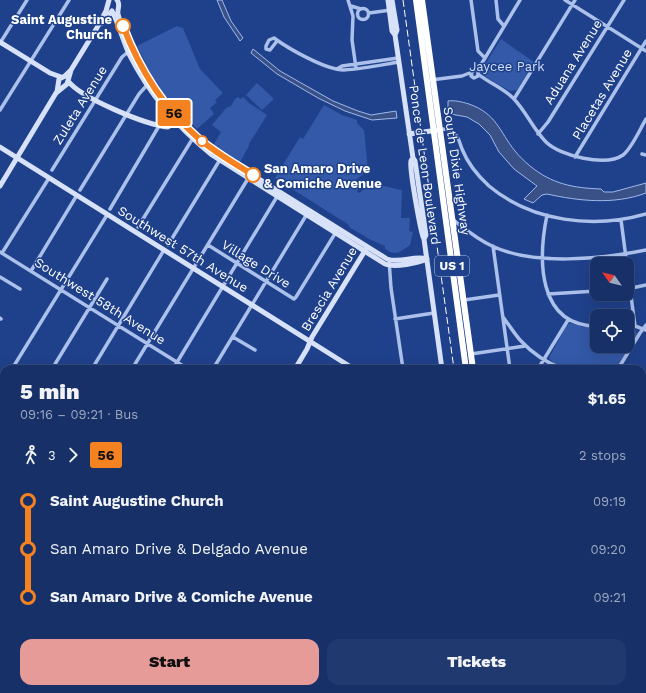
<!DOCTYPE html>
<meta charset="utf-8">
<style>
body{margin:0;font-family:"Work Sans",sans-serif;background:#20396e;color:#f1f3f6;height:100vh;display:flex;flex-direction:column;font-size:15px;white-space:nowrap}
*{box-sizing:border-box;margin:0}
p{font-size:13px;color:#9ea9c0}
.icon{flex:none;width:22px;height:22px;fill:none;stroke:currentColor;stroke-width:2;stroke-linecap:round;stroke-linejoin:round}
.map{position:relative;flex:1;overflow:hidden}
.drawer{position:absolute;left:0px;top:365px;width:646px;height:328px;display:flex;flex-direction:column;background:#173168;border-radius:12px 12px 0 0;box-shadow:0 4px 16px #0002,0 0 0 1px #364c7c}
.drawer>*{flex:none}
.badge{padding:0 8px;border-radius:3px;font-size:14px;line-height:26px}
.needle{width:26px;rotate:304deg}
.buttons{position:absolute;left:590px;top:257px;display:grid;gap:8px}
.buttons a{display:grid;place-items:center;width:44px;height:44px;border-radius:8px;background:#173168;box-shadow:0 4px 16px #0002,0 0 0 1px #364c7c;font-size:20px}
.map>.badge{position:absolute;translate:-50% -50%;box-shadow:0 0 0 2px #fff}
.legs{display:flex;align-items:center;gap:6px;height:44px;padding:0 20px;font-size:13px}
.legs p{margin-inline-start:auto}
.head{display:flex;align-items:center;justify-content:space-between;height:68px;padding:0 20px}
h1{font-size:22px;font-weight:800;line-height:30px}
.primary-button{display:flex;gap:8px;margin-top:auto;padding:8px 20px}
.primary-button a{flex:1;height:46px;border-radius:12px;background:#e69b98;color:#111;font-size:16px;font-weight:800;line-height:46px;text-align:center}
.primary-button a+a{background:#20396e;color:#f1f3f6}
ul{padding:0 20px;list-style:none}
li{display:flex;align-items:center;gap:14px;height:48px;font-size:15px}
li i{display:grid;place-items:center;width:6px;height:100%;margin:0 5px;background:currentColor}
li i::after{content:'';width:10px;height:10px;margin:-5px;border:3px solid;border-radius:50%;background:#173168}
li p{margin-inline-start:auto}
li:first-child i{background:linear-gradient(#0000 50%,currentColor 0)}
li:last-child i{background:linear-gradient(currentColor 50%,#0000 0)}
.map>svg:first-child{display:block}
.green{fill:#3359a8}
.water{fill:#395187;stroke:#9fb9ed}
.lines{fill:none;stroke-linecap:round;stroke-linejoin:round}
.street{stroke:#abc0eb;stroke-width:3.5}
.secondary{stroke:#d7e2f9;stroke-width:5}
.highway{stroke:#fff;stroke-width:6}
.rail{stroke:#fff;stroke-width:1;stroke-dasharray:7 3;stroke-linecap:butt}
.line-1-casing{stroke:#fff;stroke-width:9}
.line-1{stroke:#f58220;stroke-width:6}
.stop-1-dot{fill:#fff;stroke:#f58220;stroke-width:2}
.labels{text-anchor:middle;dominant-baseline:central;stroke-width:3;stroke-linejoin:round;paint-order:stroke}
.shield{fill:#1f418b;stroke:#bcc6dc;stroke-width:1}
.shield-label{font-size:12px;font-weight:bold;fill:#fff}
.stop-label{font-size:13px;font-weight:bold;fill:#fff;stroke:#1f418b;text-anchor:end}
.street-label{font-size:13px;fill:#fff;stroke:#1f418b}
.park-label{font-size:13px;fill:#d0def8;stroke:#1f418b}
</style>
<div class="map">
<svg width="646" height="693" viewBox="0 0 646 693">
<rect width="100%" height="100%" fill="#1f418b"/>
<path class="green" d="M177 26 183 28 200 69 223 93 215 100 217 102 210 108 214 114 197 129 167 99 150 72 137 46Z
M501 39 534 62 517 90 510 91 482 75 481 71Z
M257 83 274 99 262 110 246 95Z
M238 97 241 99 243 97 249 103 267 115 249 144V146L240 162H238L213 146 221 132 212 125 226 108 231 106 235 99Z
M324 105 342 115 357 120V123L364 130 368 170 356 180 361 183 357 192 360 193C370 180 388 187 402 190L401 218H410L409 231 413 232 410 245C399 252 397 257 385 249V246L371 240 349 227V225L275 178 300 137 303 139Z
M570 323 583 327 597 328V346H627V327L635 328 637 334 617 369C600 369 558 373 549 358L566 326Z"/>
<path class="water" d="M217 0H222L231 21 243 38 240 41 224 17Z
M253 49 280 71 333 101 358 111 371 115 396 111 397 118 372 120 345 111 318 98 277 74 251 53Z
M448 101C455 100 462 102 469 104 497 114 499 131 515 151 519 156 524 161 530 166 552 184 573 188 601 189L604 192H613L646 183V193C614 205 579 201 547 194L542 195 533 203 524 199 537 186 514 169 499 152 490 135 479 124 467 117 451 114 448 112Z"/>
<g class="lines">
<path class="street" d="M348 0 353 16 352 40 356 68
M471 0 478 51 485 58
M496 0 498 19 504 26
M565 0 646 51
M351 6 361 9
M357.5 14a5.5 5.5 0 1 1 11 0a5.5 5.5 0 1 1-11 0Z
M369 13 391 10
M277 41 270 50 266 49V46L269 40 274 38C289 49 326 70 344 70 362 69 381 65 399 62
M0 43 27 0
M337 69 342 66 398 58
M472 72 471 76 474 78 478 76V73
M478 73 482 63 520 0
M478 74C489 83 503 88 513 98 526 111 533 129 546 142 560 156 606 167 623 155 632 148 640 129 646 119
M431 80 462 76 472 72 482 63
M514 99 575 0
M0 110 69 0
M440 129C445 129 451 129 454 133 459 137 460 144 462 149 468 164 478 176 489 186 532 222 594 229 646 214
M538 134 548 122 624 0
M642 154 646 155
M575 157 646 41
M52 170 122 57 128 52
M80 190 139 94 148 84
M110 209 159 126
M547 215C538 259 537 326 597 326
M452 219C465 229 477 239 492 246 534 266 602 259 646 250
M621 220 635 326
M138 227 193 138
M454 233 459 230 467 232
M168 245 221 158
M208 245 294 299 296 297 336 232
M493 246 510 369
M0 252 188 369
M2 253 49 178
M389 260 391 288 403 369
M31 271 77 195
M0 277 20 289
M627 289 646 285
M548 294 597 291
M464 300 499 295
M503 317C509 325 514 333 520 340 532 353 547 363 563 369
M0 318 1 319
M395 319 434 313
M627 325 635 326 646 330
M233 337 255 350
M471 354 525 346
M14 365 21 369
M12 369 107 215
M52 369 107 279
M92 369 164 250
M132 369 249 177
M173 369 278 195
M213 369 307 214
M538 369 568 320
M618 369 640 333 646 325
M642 382 646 385
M0 388 4 382
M642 396 646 390
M1 452 4 447
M0 480 4 482
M642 502 646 505
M0 521 4 523
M0 586 4 580
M642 601 646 603
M642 636 646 629
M0 637 4 638
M0 672 4 673
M642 682 646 675
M32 689 38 693
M124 689 130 693
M542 689 548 693
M301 693 303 689
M351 693 353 689
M446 693 448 689
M555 693 557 689
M607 693 609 689
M635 693 638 689"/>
<path class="secondary" d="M117 0C121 5 117 8 118 14 120 23 125 32 128 40 147 87 181 128 222 156L387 259C400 264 414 255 427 259
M388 0 392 31 395 35
M392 0 397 30 395 35 413 158C412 159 411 160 411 161 409 167 421 235 424 239L442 369
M112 11C119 25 123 40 129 54 149 94 177 127 212 155L385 264C395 268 418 263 427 259
M102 23 112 11
M0 42 50 73 61 77
M68 81C81 98 146 125 168 127L177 121
M57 92 59 79 65 76 71 70 98 26 106 11 109 0
M409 134 438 130
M0 147 354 369
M413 158 415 161 426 235 424 239
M0 186 56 93 67 84 71 70
M295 369 307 349 312 337 366 249
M642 464 646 457
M642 550 646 553
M0 564 4 566
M642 652 646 655
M202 689 208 693
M453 689 459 693
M99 693 102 689
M401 693 404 689
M500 693 502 689"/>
<path class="highway" d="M416 0 466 369
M422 0 473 369
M506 689V693
M512 689V693"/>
<path class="rail" d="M403 0 454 369
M501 689 502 693"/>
</g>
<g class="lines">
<defs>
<path id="line-1" d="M123 26C139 68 163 107 197 137 214 152 234 163 253 175"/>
</defs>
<use href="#line-1" class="line-1-casing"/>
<use href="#line-1" class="line-1"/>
</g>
<g class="stop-1-dot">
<circle cx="123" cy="26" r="7"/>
<circle cx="202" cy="141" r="5"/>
<circle cx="253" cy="175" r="7"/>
</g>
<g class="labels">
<rect class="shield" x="435" y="256" width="34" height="20" rx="3"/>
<g class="shield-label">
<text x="452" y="266">US 1</text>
</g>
<g class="stop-label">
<text x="112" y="19">Saint Augustine<tspan x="112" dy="15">Church</tspan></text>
<text x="264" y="168" text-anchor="start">San Amaro Drive<tspan x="264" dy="15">&amp; Comiche Avenue</tspan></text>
</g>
<g class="street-label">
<text transform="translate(573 62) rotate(-58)">Aduana Avenue</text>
<text transform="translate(602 94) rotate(-59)">Placetas Avenue</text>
<text transform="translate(80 105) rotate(-58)">Zuleta Avenue</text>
<text transform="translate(425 165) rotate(82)">Ponce de Leon Boulevard</text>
<text transform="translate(457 171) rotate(82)">South Dixie Highway</text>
<text transform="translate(183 249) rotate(32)">Southwest 57th Avenue</text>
<text transform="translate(256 264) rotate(32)">Village Drive</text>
<text transform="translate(329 289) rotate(-59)">Brescia Avenue</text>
<text transform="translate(100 301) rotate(32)">Southwest 58th Avenue</text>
</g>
<g class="park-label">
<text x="507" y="66">Jaycee Park</text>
</g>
</g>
</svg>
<div class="buttons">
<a><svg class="needle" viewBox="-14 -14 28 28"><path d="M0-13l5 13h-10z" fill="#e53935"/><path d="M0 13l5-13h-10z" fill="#9ea9c0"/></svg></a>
<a><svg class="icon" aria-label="locate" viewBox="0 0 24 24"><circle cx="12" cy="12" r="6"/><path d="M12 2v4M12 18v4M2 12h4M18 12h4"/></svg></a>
</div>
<b class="badge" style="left:174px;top:113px;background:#f58220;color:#111">56</b>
<section class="drawer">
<div class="head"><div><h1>5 min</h1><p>09:16 – 09:21 · Bus</p></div><b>$1.65</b></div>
<div class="legs"><svg class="icon" aria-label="walk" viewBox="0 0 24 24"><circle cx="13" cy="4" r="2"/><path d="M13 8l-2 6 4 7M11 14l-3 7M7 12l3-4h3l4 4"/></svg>3<svg class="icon" aria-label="forward" viewBox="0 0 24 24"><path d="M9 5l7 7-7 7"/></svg><b class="badge" style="background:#f58220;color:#111">56</b><p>2 stops</p></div>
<ul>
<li><i style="color:#f58220"></i><b>Saint Augustine Church</b><p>09:19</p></li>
<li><i style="color:#f58220"></i><span>San Amaro Drive &amp; Delgado Avenue</span><p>09:20</p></li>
<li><i style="color:#f58220"></i><b>San Amaro Drive &amp; Comiche Avenue</b><p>09:21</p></li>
</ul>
<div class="primary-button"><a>Start</a><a>Tickets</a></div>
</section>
</div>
